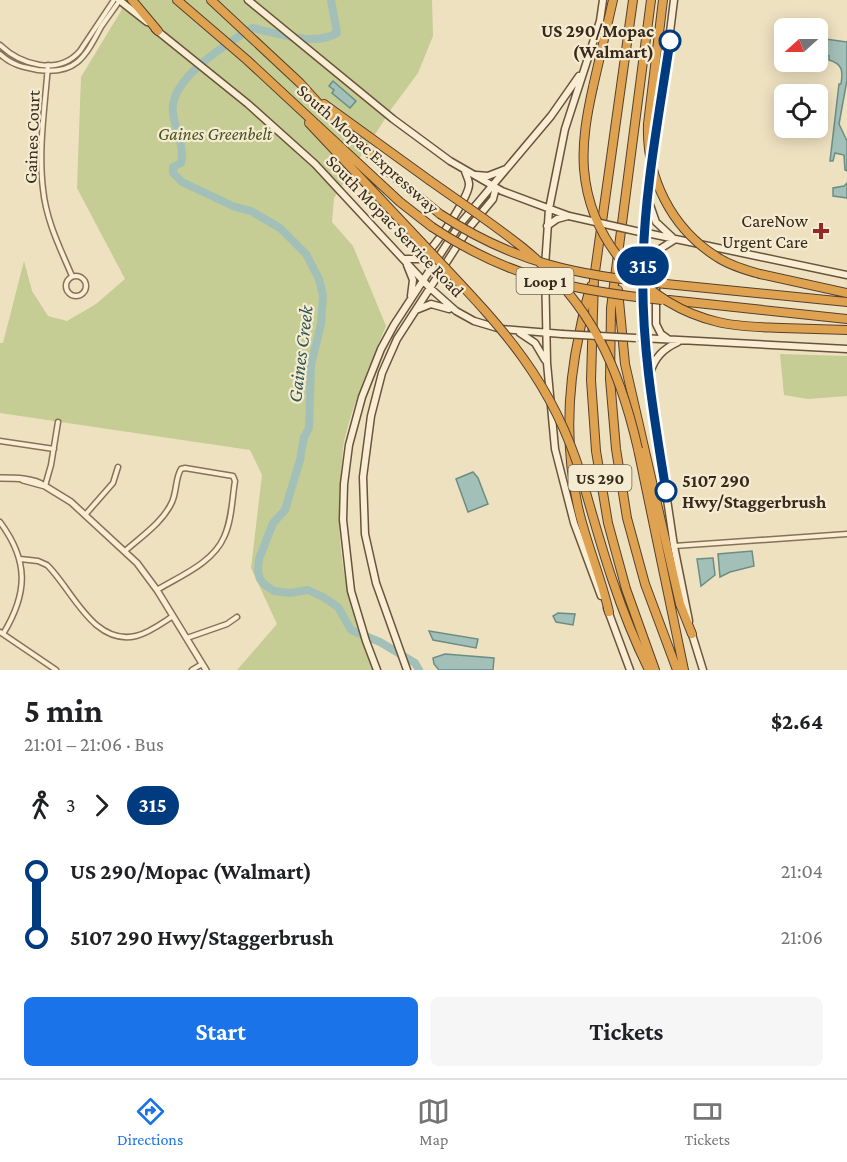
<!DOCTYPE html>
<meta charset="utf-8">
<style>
body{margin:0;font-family:"Crimson Pro",serif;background:#f6f6f6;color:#202124;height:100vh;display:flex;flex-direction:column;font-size:22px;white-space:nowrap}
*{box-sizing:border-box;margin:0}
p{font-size:20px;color:#757577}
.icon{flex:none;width:33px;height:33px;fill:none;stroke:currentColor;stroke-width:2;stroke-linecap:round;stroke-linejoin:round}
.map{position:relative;height:670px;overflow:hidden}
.details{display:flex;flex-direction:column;background:#fff;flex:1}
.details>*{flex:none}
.badge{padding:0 12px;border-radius:20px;font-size:21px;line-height:39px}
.needle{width:39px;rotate:249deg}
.tools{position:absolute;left:774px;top:18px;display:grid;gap:12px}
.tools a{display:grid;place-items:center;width:54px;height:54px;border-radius:9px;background:#fff;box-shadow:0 3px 15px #0003;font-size:30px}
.map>.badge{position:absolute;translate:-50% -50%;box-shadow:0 0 0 3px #fff}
.legs{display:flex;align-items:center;gap:9px;height:66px;padding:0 24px;font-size:20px}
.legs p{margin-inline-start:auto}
.overview{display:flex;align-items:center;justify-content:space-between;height:102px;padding:0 24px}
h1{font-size:33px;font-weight:700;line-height:45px}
.button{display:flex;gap:12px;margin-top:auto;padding:12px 24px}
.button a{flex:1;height:69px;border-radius:9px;background:#1a73e8;color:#fff;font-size:24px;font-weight:700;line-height:69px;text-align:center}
.button a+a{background:#f6f6f6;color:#202124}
ul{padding:0 24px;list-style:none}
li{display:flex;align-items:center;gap:21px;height:66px;font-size:22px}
li i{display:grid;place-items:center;width:9px;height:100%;margin:0 8px;background:currentColor}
li i::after{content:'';width:15px;height:15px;margin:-8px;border:4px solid;border-radius:50%;background:#fff}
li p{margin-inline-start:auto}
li:first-child i{background:linear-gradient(#0000 50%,currentColor 0)}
li:last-child i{background:linear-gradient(currentColor 50%,#0000 0)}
.tab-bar{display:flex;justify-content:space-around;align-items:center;height:84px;border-top:2px solid #e0e0e0;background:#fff;font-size:16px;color:#757577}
.tab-bar a{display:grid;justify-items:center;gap:3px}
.tab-bar .selected{color:#1a73e8}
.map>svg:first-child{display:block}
.green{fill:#c5cc94}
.water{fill:#a3c0b8;stroke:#6a8e86;stroke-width:1.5}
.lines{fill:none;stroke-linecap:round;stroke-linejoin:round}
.river{stroke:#a3c0b8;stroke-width:8}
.minor-casing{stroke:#877258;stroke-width:7}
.tertiary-casing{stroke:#877258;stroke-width:8}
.secondary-casing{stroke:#69533b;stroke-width:9}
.motorway-casing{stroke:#55402d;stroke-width:10}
.minor{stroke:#f9eed4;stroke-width:4}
.tertiary{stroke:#f9eed4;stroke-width:5}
.secondary{stroke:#f9eed4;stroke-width:6}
.motorway{stroke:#dfa250;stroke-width:8}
.secondary-bridge-casing{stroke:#69533b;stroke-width:9;stroke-linecap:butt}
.motorway-bridge-casing{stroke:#55402d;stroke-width:10;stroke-linecap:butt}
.secondary-bridge{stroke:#f9eed4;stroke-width:6}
.motorway-bridge{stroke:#dfa250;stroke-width:8}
.line-1-casing{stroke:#fff;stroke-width:14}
.line-1{stroke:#003b80;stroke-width:9}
.stop-1-dot{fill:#fff;stroke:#003b80;stroke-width:3}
.poi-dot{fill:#972828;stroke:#f5ebd0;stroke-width:2}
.labels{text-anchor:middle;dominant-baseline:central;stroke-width:4.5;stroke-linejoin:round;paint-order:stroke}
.shield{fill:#f5ebd0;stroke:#706453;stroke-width:1.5}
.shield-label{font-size:16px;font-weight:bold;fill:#372a1d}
.stop-label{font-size:18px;font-weight:bold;fill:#372a1d;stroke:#f5ebd0;text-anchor:end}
.park-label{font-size:18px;font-style:italic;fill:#475323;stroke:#f5ebd0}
.street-label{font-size:18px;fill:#372a1d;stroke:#f5ebd0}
.poi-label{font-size:18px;fill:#372a1d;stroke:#f5ebd0;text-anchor:end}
.water-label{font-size:20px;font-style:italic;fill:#2c5755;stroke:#f5ebd0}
</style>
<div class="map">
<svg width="847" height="670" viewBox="0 0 847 670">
<rect width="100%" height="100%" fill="#eee1c0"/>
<path class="green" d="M123 0H432L433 36 418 73 392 108 334 198 332 222 353 246 386 326C370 364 353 402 344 442 342 453 342 464 341 474 334 542 346 608 374 670H237L277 624 251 568 262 475 250 450 0 413V343H3L24 261 32 291 48 316 67 321 96 304 125 279 77 188 81 77 121 11Z
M780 354 847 356V396L808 399 784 395Z"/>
<path class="water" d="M818 38 847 42V80L839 124 847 141V171L845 170 844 155 835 153 833 161H830L839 84H841C843 71 843 64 829 60V56L821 52 819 54 818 53Z
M333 81 356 101 350 108 332 93 334 90 329 86Z
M847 183V198L833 196V188L844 186Z
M473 472 478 478 488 504 468 512 456 479Z
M752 551 754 566 730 572 720 577 718 554Z
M713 558 715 575 701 586 697 559Z
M558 613 575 614 573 625 556 622 553 616Z
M429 631 478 639 476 648 433 640Z
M445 654 494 658 493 670H439L434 664 433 658Z"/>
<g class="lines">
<path class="river" d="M331 0 337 33C314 47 277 33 252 28 227 44 168 79 173 113 175 130 185 146 181 163L173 167V173L182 182 235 207 251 211 280 228 306 254 319 279 323 295 321 324 311 365 309 428 304 437 300 460 285 510 273 523 259 559 258 571 260 579 265 585 274 591 290 593 308 590 323 597 338 607 351 630 380 642 415 663 419 670"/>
<defs>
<path id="minor" d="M0 45C21 65 58 76 80 51L114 0
M0 54C12 65 22 67 38 70 76 75 85 57 101 27 107 18 114 9 120 0
M48 65C45 106 38 149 43 189 46 220 60 248 72 276
M66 286a10 10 0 1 1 20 0a10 10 0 1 1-20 0Z
M0 441 54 449
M45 486 51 465 58 422
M85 515 113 483 118 467
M0 522C29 561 28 593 3 634
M674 546 847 534
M125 551C142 536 163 522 172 502 177 491 175 479 181 469L185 468 233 476 235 481C232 499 232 520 224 537 213 563 180 576 157 590
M20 559 38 561 47 565C72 589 93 646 136 636 149 633 162 623 173 616
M0 632 56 670
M187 638 227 624 237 617
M192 670 202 664"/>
<path id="tertiary" d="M0 478C15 478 33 478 45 486L23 480
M45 486 71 502 137 563 157 590 206 670"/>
<path id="secondary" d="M119 0 147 22
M248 0 393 119 450 161 502 191 569 216
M674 0 645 233 643 269 646 359 674 546 689 621
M155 29 248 104 315 164 429 287 456 311 474 321 501 329 562 334
M476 175 488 176 506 169
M650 205 656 222 672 237
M547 226 557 219 568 216
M642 232 847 275
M404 259H420C431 254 470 196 469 184 469 180 466 175 465 171
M407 265 413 280 411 296
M416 310 431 304 449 309
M520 333 535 343 545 360
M641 338 847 349
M668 339 661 334 656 324V259L660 249 674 240
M650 373C655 357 663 349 678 342
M601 596 574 523 555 449 547 363 545 266 549 209 565 129 600 21 603 0
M607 608 630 670
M691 631 703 670
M377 670 366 641 351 591 343 520 344 484 349 445 362 397 381 349 394 325 460 224 551 116 579 76
M407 670 376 583 365 534 363 477 371 416 382 373 397 339 468 229 493 199 495 191 494 187"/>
<path id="motorway" d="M132 0 158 31
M177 0 247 60 400 202 432 227
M211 0 300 83 330 116 391 174 440 214
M633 0 594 279 591 380 596 451 608 523 626 589 655 670
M651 0 611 308 610 379 616 449 627 518 645 584 677 670
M593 87 613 0
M324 104 429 180
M309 123 421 242
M648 124 663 0
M760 274 847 293
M666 284 847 302
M591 286C586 300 583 315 580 330 567 389 565 448 578 507 586 543 601 577 609 612
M618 290 625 364 680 604 692 634
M669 300 847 319
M782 328 847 330
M638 449 684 670
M581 475C600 542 618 608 649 670"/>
</defs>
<use href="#minor" class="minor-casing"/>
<use href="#tertiary" class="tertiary-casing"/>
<use href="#secondary" class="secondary-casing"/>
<use href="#motorway" class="motorway-casing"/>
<use href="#minor" class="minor"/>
<use href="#tertiary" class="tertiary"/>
<use href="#secondary" class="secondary"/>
<use href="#motorway" class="motorway"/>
<defs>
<path id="secondary-bridge" d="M569 216 640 232
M562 334 636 338"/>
<path id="motorway-bridge" d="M593 87C587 114 582 141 584 169 590 243 647 305 718 322 738 327 761 327 782 328
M648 124C646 177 671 228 717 257 729 265 745 270 760 274
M429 180C460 202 492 223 522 247 590 302 619 366 638 449
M440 214C514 263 579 276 666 284
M432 227C509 278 571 290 662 300
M421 242C493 319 549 371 581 475"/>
</defs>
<use href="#secondary-bridge" class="secondary-bridge-casing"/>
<use href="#motorway-bridge" class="motorway-bridge-casing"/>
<use href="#secondary-bridge" class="secondary-bridge"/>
<use href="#motorway-bridge" class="motorway-bridge"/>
</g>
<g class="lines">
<defs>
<path id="line-1" d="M666 491C654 417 641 343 643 268 644 192 659 116 670 41"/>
</defs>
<use href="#line-1" class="line-1-casing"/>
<use href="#line-1" class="line-1"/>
</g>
<g class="stop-1-dot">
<circle cx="670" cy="41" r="10"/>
<circle cx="666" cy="491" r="10"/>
</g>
<path class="poi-dot" d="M818 222h6v6h6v6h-6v6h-6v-6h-6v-6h6z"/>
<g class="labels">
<g class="shield">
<rect x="516.5" y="268" width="57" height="26" rx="4.5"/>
<rect x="568.5" y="465" width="63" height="26" rx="4.5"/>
</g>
<g class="shield-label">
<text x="545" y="281">Loop 1</text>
<text x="600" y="478">US 290</text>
</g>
<g class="stop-label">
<text x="654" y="31">US 290/Mopac<tspan x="654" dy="21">(Walmart)</tspan></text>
<text x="682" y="481" text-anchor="start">5107 290<tspan x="682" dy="21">Hwy/Staggerbrush</tspan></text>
</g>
<g class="park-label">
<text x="215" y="134">Gaines Greenbelt</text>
</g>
<g class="street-label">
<text transform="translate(32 137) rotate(-88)">Gaines Court</text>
<text transform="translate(368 149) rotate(42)">South Mopac Expressway</text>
<text transform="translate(395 226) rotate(46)">South Mopac Service Road</text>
</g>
<g class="poi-label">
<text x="808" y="221">CareNow<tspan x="808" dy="21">Urgent Care</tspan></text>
</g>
<g class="water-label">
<text transform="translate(300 354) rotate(-83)">Gaines Creek</text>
</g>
</g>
</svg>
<div class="tools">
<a><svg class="needle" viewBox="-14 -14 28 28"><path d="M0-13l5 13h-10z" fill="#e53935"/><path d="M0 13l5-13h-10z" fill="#757577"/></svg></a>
<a><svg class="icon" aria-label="locate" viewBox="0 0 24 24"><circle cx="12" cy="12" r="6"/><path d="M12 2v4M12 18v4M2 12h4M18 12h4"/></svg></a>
</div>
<b class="badge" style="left:643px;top:266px;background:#003b80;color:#fff">315</b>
</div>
<section class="details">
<div class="overview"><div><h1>5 min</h1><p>21:01 – 21:06 · Bus</p></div><b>$2.64</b></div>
<div class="legs"><svg class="icon" aria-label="walk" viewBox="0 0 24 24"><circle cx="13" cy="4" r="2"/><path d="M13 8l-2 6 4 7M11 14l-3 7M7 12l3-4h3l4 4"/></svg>3<svg class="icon" aria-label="forward" viewBox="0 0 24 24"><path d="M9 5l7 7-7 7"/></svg><b class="badge" style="background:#003b80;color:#fff">315</b></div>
<ul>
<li><i style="color:#003b80"></i><b>US 290/Mopac (Walmart)</b><p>21:04</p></li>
<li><i style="color:#003b80"></i><b>5107 290 Hwy/Staggerbrush</b><p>21:06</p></li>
</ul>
<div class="button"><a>Start</a><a>Tickets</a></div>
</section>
<nav class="tab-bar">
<a class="selected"><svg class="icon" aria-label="directions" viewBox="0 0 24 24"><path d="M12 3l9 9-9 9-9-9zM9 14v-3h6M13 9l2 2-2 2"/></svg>Directions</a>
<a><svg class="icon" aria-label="map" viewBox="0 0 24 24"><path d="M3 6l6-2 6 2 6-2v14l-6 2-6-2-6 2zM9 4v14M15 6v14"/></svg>Map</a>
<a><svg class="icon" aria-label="tickets" viewBox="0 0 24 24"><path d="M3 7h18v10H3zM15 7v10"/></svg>Tickets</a>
</nav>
